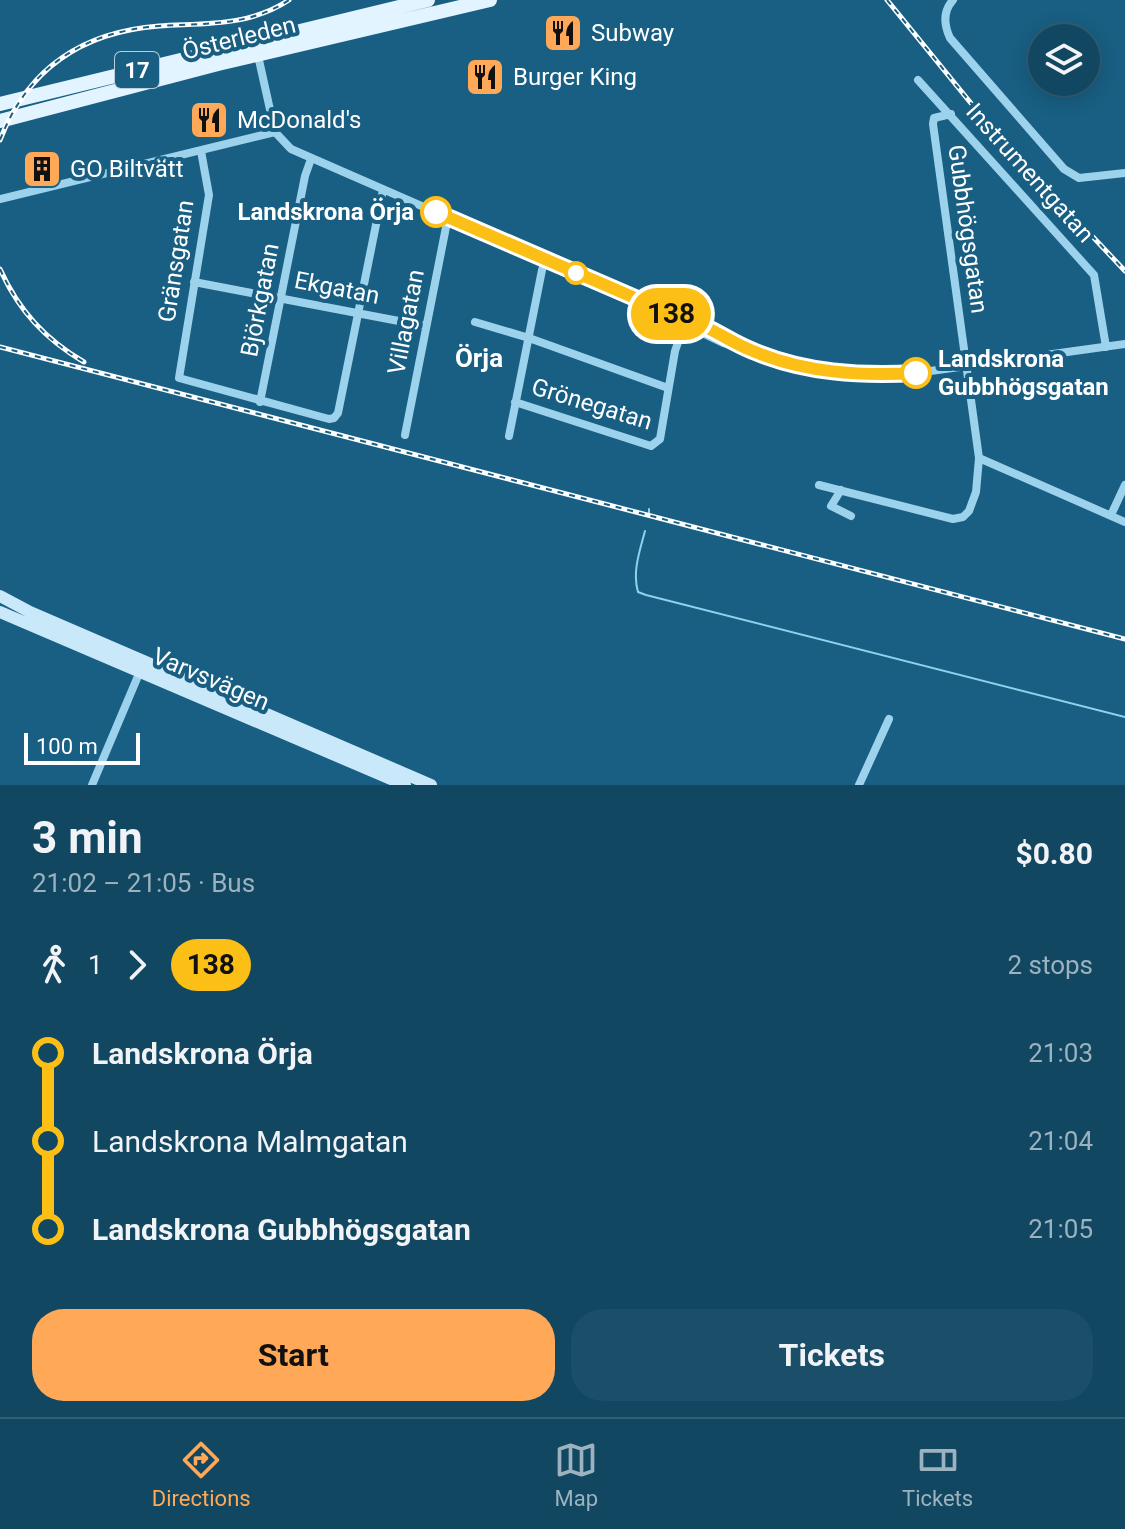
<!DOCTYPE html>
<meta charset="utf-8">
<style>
body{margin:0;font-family:Roboto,sans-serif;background:#1b4e68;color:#f1f3f6;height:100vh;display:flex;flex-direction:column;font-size:30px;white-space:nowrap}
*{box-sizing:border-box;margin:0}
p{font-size:26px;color:#9cb2be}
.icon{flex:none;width:44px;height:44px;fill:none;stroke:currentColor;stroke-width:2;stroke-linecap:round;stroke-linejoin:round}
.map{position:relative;height:785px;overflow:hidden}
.drawer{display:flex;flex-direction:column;background:#124762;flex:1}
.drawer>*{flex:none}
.badge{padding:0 16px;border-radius:26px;font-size:28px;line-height:52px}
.buttons{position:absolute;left:1028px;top:24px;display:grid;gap:16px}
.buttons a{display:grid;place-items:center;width:72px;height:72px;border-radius:50%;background:#124762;box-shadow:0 4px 20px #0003,0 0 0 2px #315f77;font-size:40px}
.scale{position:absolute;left:24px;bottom:20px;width:116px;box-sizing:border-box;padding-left:8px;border:4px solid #fff;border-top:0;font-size:22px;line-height:28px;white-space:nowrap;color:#fff;-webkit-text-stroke:6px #185f83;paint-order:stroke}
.map>.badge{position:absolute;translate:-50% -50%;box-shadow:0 0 0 4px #fff}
.legs{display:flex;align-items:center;gap:12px;height:88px;padding:0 32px;font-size:26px}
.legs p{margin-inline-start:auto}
.overview{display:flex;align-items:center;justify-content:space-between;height:136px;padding:0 32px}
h1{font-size:44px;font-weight:700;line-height:60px}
.cta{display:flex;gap:16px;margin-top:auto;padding:16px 32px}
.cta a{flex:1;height:92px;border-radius:32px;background:#ffa857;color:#111;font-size:32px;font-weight:700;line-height:92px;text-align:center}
.cta a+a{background:#1b4e68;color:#f1f3f6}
ul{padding:0 32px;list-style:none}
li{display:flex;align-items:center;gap:28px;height:88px;font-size:30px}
li i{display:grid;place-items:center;width:12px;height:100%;margin:0 10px;background:currentColor}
li i::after{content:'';width:20px;height:20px;margin:-10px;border:6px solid;border-radius:50%;background:#124762}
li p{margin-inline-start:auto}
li:first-child i{background:linear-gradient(#0000 50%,currentColor 0)}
li:last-child i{background:linear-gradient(currentColor 50%,#0000 0)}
.dock{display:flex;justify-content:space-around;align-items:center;height:112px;border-top:2px solid #315f77;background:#124762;font-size:22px;color:#9cb2be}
.dock a{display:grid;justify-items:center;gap:4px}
.dock .on{color:#ffa857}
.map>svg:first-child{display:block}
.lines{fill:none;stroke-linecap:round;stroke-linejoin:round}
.stream{stroke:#8fd1ee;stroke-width:2}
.street{stroke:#9dd2ec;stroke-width:8}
.secondary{stroke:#c9e8f9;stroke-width:12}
.primary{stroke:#e1f4ff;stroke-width:14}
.rail-casing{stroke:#fff;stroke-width:5}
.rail{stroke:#185f83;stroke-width:2;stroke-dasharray:6;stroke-linecap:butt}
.line-1-casing{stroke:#fff;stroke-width:18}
.line-1{stroke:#fbbf15;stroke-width:12}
.stop-1-dot{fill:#fff;stroke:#fbbf15;stroke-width:4}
.labels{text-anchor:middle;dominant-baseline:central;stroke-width:8;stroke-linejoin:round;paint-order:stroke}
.shield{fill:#185f83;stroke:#bacfda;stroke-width:2}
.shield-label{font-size:22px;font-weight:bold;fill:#fff}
.poi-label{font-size:24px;fill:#fff;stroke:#185f83;text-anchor:start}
.street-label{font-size:24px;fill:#fff;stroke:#185f83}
.stop-label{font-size:24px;font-weight:bold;fill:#fff;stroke:#185f83;text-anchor:end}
.neighbourhood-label{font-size:26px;font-weight:bold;fill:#fff;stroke:#185f83}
</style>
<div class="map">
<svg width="1125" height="785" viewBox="0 0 1125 785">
<rect width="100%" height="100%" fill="#185f83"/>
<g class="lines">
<path class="stream" d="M649 509V513
M645 531C640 550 632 572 638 592L646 595 1125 717"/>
<path class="street" d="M953 0C943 11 944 25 950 38L1064 169 1079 178 1125 173
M257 51 275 132 291 149 612 289 686 320 700 324 749 350
M918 80 1094 275 1106 347
M951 114 934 118 933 124 979 458 1125 522
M201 151 209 195 179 378 329 419 334 418 338 413 383 190
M0 199 275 132
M194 282 425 326
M686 321 696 330 723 343 802 367 836 373 878 375 916 373 1125 344
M475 322 529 338 668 388
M260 402 305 176 311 159
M515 402 651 446 660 439 675 351 686 320
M405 435 448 217
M509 436 542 270 546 259
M819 485 953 519 963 517 969 511 976 492 979 458
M841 490 831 506 851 516
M1111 515 1125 485
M92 785 141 669
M859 785 889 719"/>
<path class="secondary" d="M0 596 30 612 431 785
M0 612 405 785"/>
<path class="primary" d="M0 104 428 0
M0 121 218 64 490 0"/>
<defs>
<path id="rail" d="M887 0 996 134 1125 271
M0 140C28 68 82 32 159 26 204 23 248 27 289 0
M0 269C19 311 45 339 84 362
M0 347 1125 639"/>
</defs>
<use href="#rail" class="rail-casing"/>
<use href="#rail" class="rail"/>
</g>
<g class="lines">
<defs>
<path id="line-1" d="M436 212 686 320C711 326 729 342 753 351 805 373 860 376 916 373"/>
</defs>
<use href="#line-1" class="line-1-casing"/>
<use href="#line-1" class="line-1"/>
</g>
<defs>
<symbol id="restaurant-square" viewBox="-11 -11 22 22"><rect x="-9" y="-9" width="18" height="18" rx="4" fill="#ffa857" stroke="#185f83"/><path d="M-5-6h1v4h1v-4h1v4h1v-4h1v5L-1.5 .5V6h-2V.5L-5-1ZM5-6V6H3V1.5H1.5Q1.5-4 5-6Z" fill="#111"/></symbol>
<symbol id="building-square" viewBox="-11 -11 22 22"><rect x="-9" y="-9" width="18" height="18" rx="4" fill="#ffa857" stroke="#185f83"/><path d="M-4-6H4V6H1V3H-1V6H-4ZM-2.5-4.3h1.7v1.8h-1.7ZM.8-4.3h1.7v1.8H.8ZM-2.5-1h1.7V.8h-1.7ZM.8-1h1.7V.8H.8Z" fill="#111"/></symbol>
</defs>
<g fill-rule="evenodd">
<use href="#restaurant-square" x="541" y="11" width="44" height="44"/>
<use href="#restaurant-square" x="463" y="55" width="44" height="44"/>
<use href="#restaurant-square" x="187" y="98" width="44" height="44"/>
<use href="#building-square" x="20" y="147" width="44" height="44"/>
</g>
<g class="stop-1-dot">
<circle cx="436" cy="212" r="14"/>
<circle cx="576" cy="273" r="10"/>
<circle cx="916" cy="373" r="14"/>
</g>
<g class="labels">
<rect class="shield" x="115" y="52" width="44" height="36" rx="6"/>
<g class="shield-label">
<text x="137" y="70">17</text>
</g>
<g class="poi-label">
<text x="591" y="33">Subway</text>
<text x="513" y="77">Burger King</text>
<text x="237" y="120">McDonald's</text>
<text x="70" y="169">GO Biltvätt</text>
</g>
<g class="street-label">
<text transform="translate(239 38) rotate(-14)">Österleden</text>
<text transform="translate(1030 173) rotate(48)">Instrumentgatan</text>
<text transform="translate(968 229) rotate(82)">Gubbhögsgatan</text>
<text transform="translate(176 261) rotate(-81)">Gränsgatan</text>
<text transform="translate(337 288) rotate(11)">Ekgatan</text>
<text transform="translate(260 300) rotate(-79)">Björkgatan</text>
<text transform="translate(406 322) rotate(-79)">Villagatan</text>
<text transform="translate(592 404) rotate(17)">Grönegatan</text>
<text transform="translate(211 679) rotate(23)">Varvsvägen</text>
</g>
<g class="stop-label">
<text x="414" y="212">Landskrona Örja</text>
<text x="938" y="359" text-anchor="start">Landskrona<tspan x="938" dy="28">Gubbhögsgatan</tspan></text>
</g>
<g class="neighbourhood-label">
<text x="479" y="358">Örja</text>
</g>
</g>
</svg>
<div class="buttons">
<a><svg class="icon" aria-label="layers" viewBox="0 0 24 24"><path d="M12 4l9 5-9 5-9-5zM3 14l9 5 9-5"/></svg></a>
</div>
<div class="scale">100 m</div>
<b class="badge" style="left:671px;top:314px;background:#fbbf15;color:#111">138</b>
</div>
<section class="drawer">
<div class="overview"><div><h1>3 min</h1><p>21:02 – 21:05 · Bus</p></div><b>$0.80</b></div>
<div class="legs"><svg class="icon" aria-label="walk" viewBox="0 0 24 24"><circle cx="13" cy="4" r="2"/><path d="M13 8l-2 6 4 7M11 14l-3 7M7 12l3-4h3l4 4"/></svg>1<svg class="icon" aria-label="forward" viewBox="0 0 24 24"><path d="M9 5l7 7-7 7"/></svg><b class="badge" style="background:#fbbf15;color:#111">138</b><p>2 stops</p></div>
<ul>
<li><i style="color:#fbbf15"></i><b>Landskrona Örja</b><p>21:03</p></li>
<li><i style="color:#fbbf15"></i><span>Landskrona Malmgatan</span><p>21:04</p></li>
<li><i style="color:#fbbf15"></i><b>Landskrona Gubbhögsgatan</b><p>21:05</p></li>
</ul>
<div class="cta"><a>Start</a><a>Tickets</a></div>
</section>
<nav class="dock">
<a class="on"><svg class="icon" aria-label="directions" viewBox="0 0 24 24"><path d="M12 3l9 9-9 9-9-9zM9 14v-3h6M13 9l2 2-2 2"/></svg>Directions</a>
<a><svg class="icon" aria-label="map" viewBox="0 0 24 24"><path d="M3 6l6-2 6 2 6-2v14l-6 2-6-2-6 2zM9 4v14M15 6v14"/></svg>Map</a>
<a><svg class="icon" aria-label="tickets" viewBox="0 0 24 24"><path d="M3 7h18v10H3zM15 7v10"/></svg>Tickets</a>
</nav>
